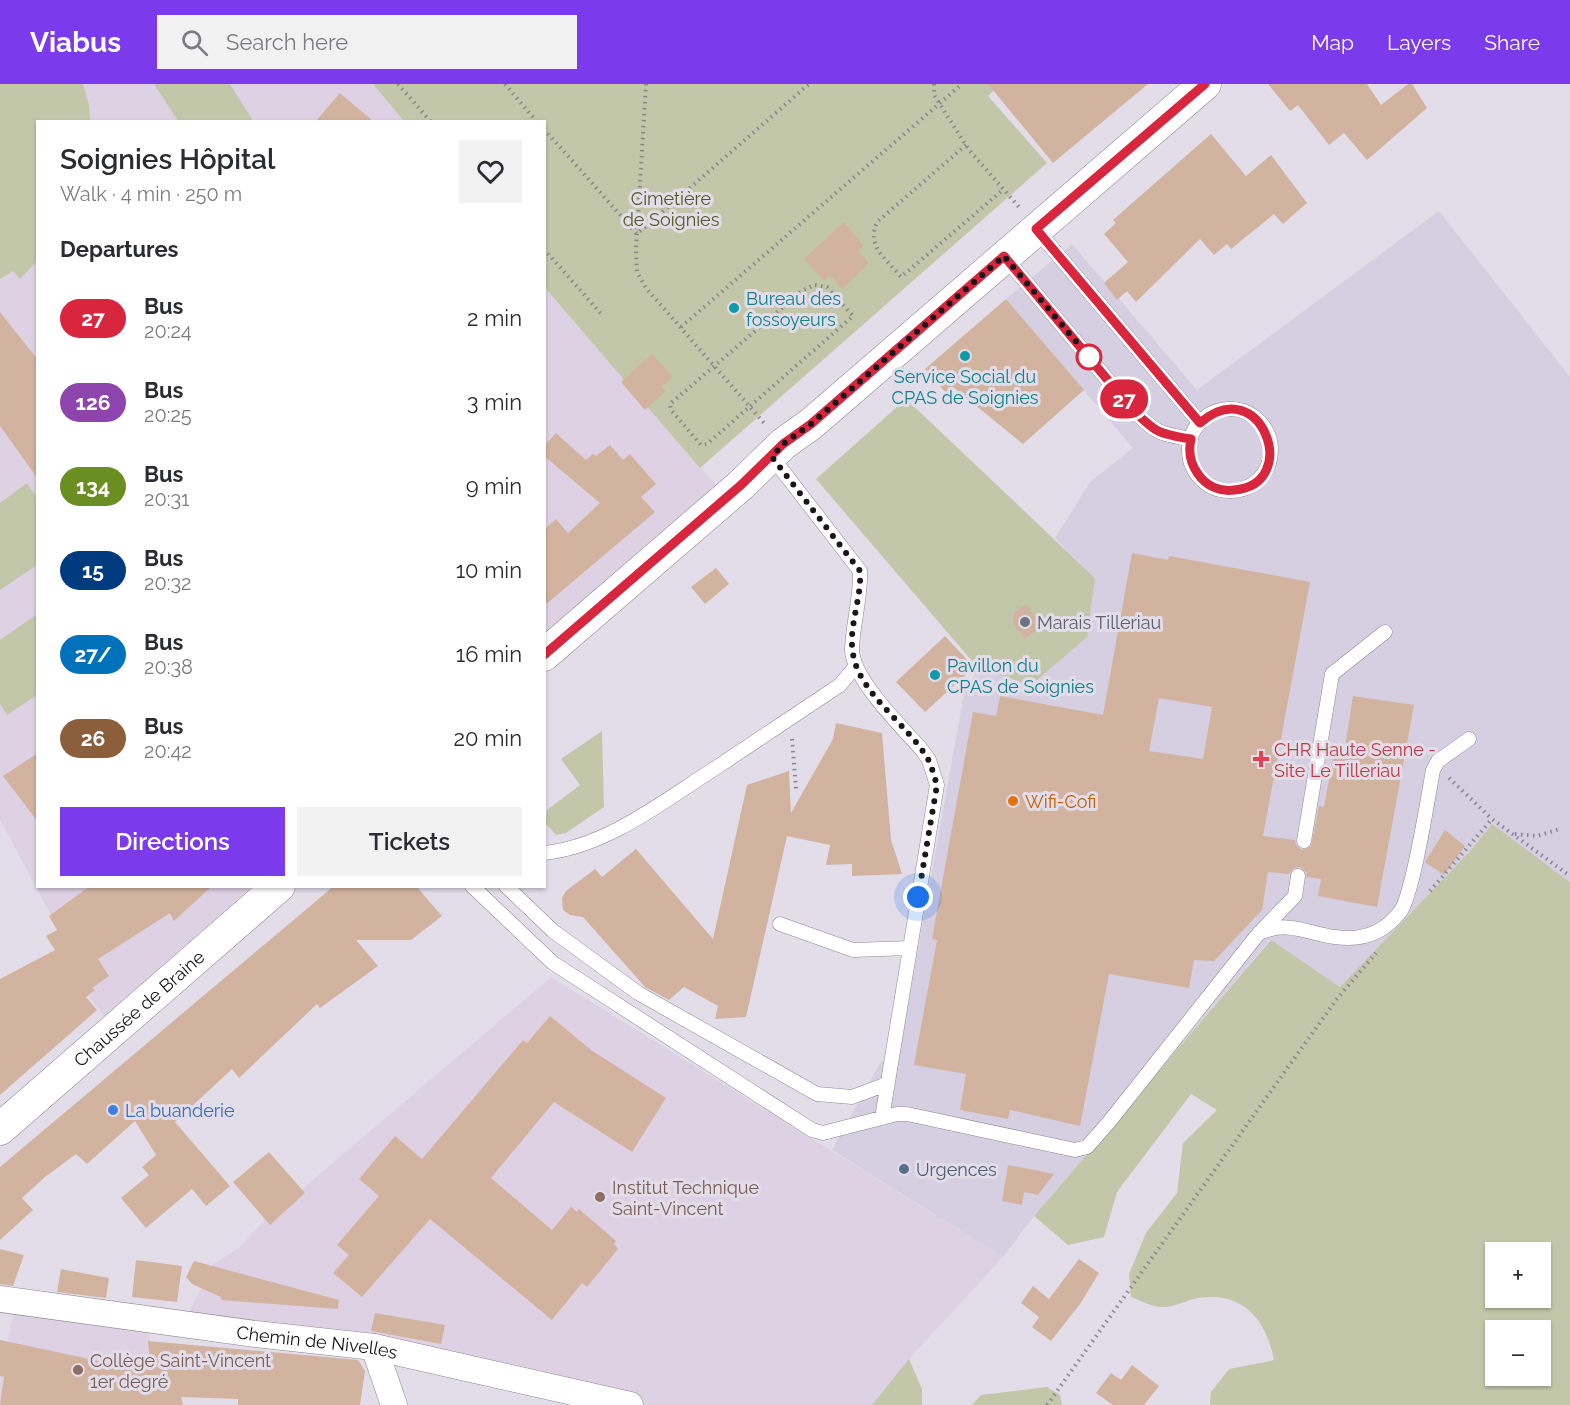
<!DOCTYPE html>
<meta charset="utf-8">
<style>
body{margin:0;font-family:Raleway,sans-serif;background:#f2f2f3;color:#2b2b33;height:100vh;display:flex;flex-direction:column;font-size:22px;white-space:nowrap}
*{box-sizing:border-box;margin:0}
p{font-size:20px;color:#7c7c81}
.icon{flex:none;width:33px;height:33px;fill:none;stroke:currentColor;stroke-width:2;stroke-linecap:round;stroke-linejoin:round}
.map{position:relative;flex:1;overflow:hidden}
.drawer{position:absolute;left:36px;top:36px;width:510px;height:768px;display:flex;flex-direction:column;background:#fff;border-radius:0px;box-shadow:0 2px 4px #0004}
.drawer>*{flex:none}
.badge{padding:0 12px;border-radius:20px;font-size:21px;line-height:39px}
.controls{position:absolute;left:1485px;top:1158px;display:grid;gap:12px}
.controls a{display:grid;place-items:center;width:66px;height:66px;border-radius:0px;background:#fff;box-shadow:0 2px 4px #0004;font-size:30px}
.you{position:absolute;width:30px;height:30px;margin:-15px;border:4px solid #fff;border-radius:50%;background:#1a73e8;box-shadow:0 0 0 9px #1a73e833}
.map>.badge{position:absolute;translate:-50% -50%;box-shadow:0 0 0 3px #fff}
h2{padding:0 24px;font-size:22px;line-height:54px}
.round{display:grid;place-items:center;flex:none;width:63px;height:63px;border-radius:0px;background:#f2f2f3}
.overview{display:flex;align-items:center;justify-content:space-between;height:102px;padding:0 24px}
h1{font-size:28px;font-weight:600;line-height:45px}
.action{display:flex;gap:12px;margin-top:auto;padding:12px 24px}
.action a{flex:1;height:69px;border-radius:0px;background:#7c3aed;color:#fff;font-size:24px;font-weight:600;line-height:69px;text-align:center}
.action a+a{background:#f2f2f3;color:#2b2b33}
ul{padding:0;list-style:none}
li{display:flex;align-items:center;gap:18px;height:84px;padding:0 24px}
li div{flex:1}
li b{display:block;font-size:22px}
li em{font-style:normal}
li .badge{min-width:66px;font-weight:700;text-align:center}
header{display:flex;align-items:center;gap:36px;box-sizing:border-box;height:84px;padding:0 30px;background:#7c3aed;color:#fff}
header strong{font-size:28px}
nav{display:flex;gap:33px;margin-inline-start:auto;font-size:21px}
.search{width:420px;height:54px;background:#f2f2f3;display:flex;align-items:center;gap:15px;box-sizing:border-box;padding:0 21px;border-radius:0px;color:#7c7c81;font-size:22px}
.map>svg:first-child{display:block}
.built{fill:#d6cee1}
.education{fill:#ded1e4}
.green{fill:#c3c7aa;fill-rule:evenodd}
.building{fill:#d2b39f;fill-rule:evenodd}
.lines{fill:none;stroke-linecap:round;stroke-linejoin:round}
.service-casing{stroke:#8d8893;stroke-width:15}
.minor-casing{stroke:#8d8893;stroke-width:27}
.tertiary-casing{stroke:#8d8893;stroke-width:33}
.path{stroke:#8a868f;stroke-width:4;stroke-dasharray:1.5 4.5;stroke-linecap:butt}
.service{stroke:#fff;stroke-width:14}
.minor{stroke:#fff;stroke-width:26}
.tertiary{stroke:#fff;stroke-width:32}
.line-casing{stroke:#fff;stroke-width:14}
.line{stroke:#d7263d;stroke-width:9}
.walk{stroke:#17161a;stroke-width:6;stroke-dasharray:0 10.8}
.culture-dot{fill:#0f9aa8;stroke:#e3ddea;stroke-width:2}
.stop-dot{fill:#fff;stroke:#d7263d;stroke-width:3}
.worship-dot{fill:#6b7280;stroke:#e3ddea;stroke-width:2}
.health-dot{fill:#e0444e;stroke:#e3ddea;stroke-width:2}
.food-dot{fill:#e8710a;stroke:#e3ddea;stroke-width:2}
.shop-dot{fill:#3f7fe0;stroke:#e3ddea;stroke-width:2}
.service-dot{fill:#5c6f8a;stroke:#e3ddea;stroke-width:2}
.education-dot{fill:#8d6e63;stroke:#e3ddea;stroke-width:2}
.labels{text-anchor:middle;dominant-baseline:central;stroke-width:6;stroke-linejoin:round;paint-order:stroke}
.park-label{font-size:18px;fill:#535923;stroke:#e3ddea}
.culture-label{font-size:18px;fill:#0d838f;stroke:#e3ddea;text-anchor:start}
.worship-label{font-size:18px;fill:#5b616d;stroke:#e3ddea;text-anchor:start}
.health-label{font-size:18px;fill:#be3a42;stroke:#e3ddea;text-anchor:start}
.food-label{font-size:18px;fill:#c56008;stroke:#e3ddea;text-anchor:start}
.street-label{font-size:18px;fill:#17161a;stroke:#e3ddea}
.shop-label{font-size:18px;fill:#366cbe;stroke:#e3ddea;text-anchor:start}
.service-label{font-size:18px;fill:#4e5e75;stroke:#e3ddea;text-anchor:start}
.education-label{font-size:18px;fill:#785e54;stroke:#e3ddea;text-anchor:start}
</style>
<header>
<strong>Viabus</strong>
<div class="search"><svg class="icon" aria-label="search" viewBox="0 0 24 24"><circle cx="10" cy="10" r="6"/><path d="M15 15l6 6"/></svg>Search here</div>
<nav><a>Map</a><a>Layers</a><a>Share</a></nav>
</header>
<div class="map">
<svg width="1570" height="1321" viewBox="0 0 1570 1321">
<rect width="100%" height="100%" fill="#e3ddea"/>
<path class="built" d="M1439 127 1570 293V798L1492 740 1472 765 1340 903 1270 856 1034 1132 1003 1173 832 1066 879 981 901 959 964 610 978 584 1031 601 1095 494 1055 454 1090 398 1133 364 1006 215 1072 160 1197 306Z"/>
<path class="education" d="M0 0H373L404 37 38 38V802L263 803 108 937 87 910 93 903 82 888 0 736Z
M544 204 717 402 544 555Z
M551 893 1003 1173 909 1275 872 1321H598L388 1269 172 1250 190 1227 213 1180 239 1164 260 1141Z
M13 1230 149 1247 158 1321H0V1297Z"/>
<path class="green" d="M0 0H83L89 21 90 37 38 38 37 177 20 195 13 187 0 195Z
M154 0H230L253 37H178Z
M373 0H1001L988 12 1047 79 700 384 545 204 544 38 404 37Z
M906 315 1095 494 1087 553 1031 601 978 584 816 395Z
M27 399 37 414V481L0 506V419Z
M37 530V611L7 631 0 620V556Z
M602 647 604 723 566 749 556 751 546 740 547 726 580 701 561 675Z
M1492 740 1570 798V1321H1210L1211 1308 1229 1285 1274 1276C1266 1235 1243 1207 1198 1214 1186 1216 1173 1224 1162 1223 1152 1223 1140 1216 1131 1213L1129 1190 1146 1149 1177 1109 1183 1059 1217 1026 1191 1010 1117 1108 1104 1153 1068 1161 1034 1132 1271 856 1340 903 1472 765ZM1496 1168H1540V1214H1496ZM1496 1246H1540V1292H1496Z
M909 1275 922 1305V1321H872Z
M1047 1303 1060 1311 1062 1321H972L981 1311Z"/>
<path class="building" d="M988 0H1148L1053 79Z
M1268 0H1367L1381 21 1408 0H1412L1427 24 1367 76 1344 49 1329 61 1298 21 1290 27Z
M340 9 374 38H315Z
M1211 50 1246 92 1271 71 1307 119 1283 140 1274 130 1231 165 1227 160 1214 171 1200 155 1136 218 1127 207 1117 216 1104 199 1128 178 1104 150 1116 139 1113 136Z
M844 138 864 162 858 167 869 179 842 205 830 191 824 197 804 175Z
M1006 215 1084 306 1023 360 953 303 946 309 925 285Z
M0 228 38 276V395L0 342Z
M652 270 673 293 661 303 666 307 645 326 621 298Z
M556 349 586 376 593 370 596 372 610 361 623 376 630 370 656 400 641 413 655 428 544 522V446L556 435 568 449 600 419 544 372V362Z
M1132 469 1168 476 1169 472 1310 498 1263 752 1295 756 1296 761 1302 766 1311 762 1319 722 1324 723 1334 669 1344 670 1353 612 1414 621 1377 823 1318 812 1321 795 1307 793 1306 788 1300 783 1294 784 1289 790 1268 788 1262 826 1214 877 1194 876 1189 904 1109 890 1080 1042 1010 1026 1008 1035 960 1026 966 990 914 981 937 856 932 855 973 628 996 632 1000 612 1103 631ZM1159 614 1212 623 1203 675 1149 667Z
M716 484 729 500 705 520 691 503Z
M1026 520 1042 542 1025 555 1013 539 1014 529Z
M945 552 970 579V587L925 628 896 598Z
M836 639 882 649 891 756 902 790 852 792V780L826 781 830 761 787 752 746 933 715 935 718 922 684 903 669 916 645 903 583 833 570 831 563 826 562 814 566 807 595 785 602 793 636 765 713 855 747 701 789 687 791 729 833 655Z
M38 669V738L3 692Z
M1445 746 1465 762 1444 791 1425 778Z
M90 802H212L174 837 170 829 98 875 109 892 92 904 95 906 86 913 97 926 0 1011V895L55 866 46 852 57 846 49 832Z
M334 802H416L442 832 411 856H356L378 882 320 924 317 920 239 994 232 985 175 1038 230 1102 206 1122 192 1105 146 1144 121 1114 149 1091 142 1083 156 1071 135 1037 87 1080 76 1070 45 1093 22 1114 33 1126 0 1156V1083Z
M550 932 591 966 666 1014 632 1068 554 1018 491 1094 552 1146 571 1123 577 1128 579 1125 616 1157 614 1160 618 1165 587 1203 582 1199 552 1236 430 1135 362 1213 333 1189 349 1171 337 1161 379 1112 359 1095 395 1052 422 1075 523 956 527 959Z
M269 1068 305 1109 270 1141 233 1098Z
M1008 1081 1054 1090 1038 1111 1024 1108 1022 1121 1002 1117Z
M0 1165 24 1171 13 1202 0 1200Z
M1079 1175 1099 1189 1080 1220 1051 1257 1032 1243 1039 1233 1021 1219 1033 1202 1049 1215Z
M136 1176 182 1182 177 1218 132 1213Z
M194 1177 339 1216 338 1225 221 1216V1213L192 1200 186 1193Z
M61 1185 109 1194 106 1214 57 1208Z
M375 1229 445 1241 441 1260 371 1247Z
M0 1256 113 1280 114 1271 150 1278 148 1257 358 1276 365 1287 360 1321H238V1315L181 1313 183 1321H0L4 1293 0 1292Z
M1132 1281 1159 1302 1144 1321H1113L1096 1309 1111 1289 1121 1296Z"/>
<g class="lines">
<defs>
<path id="service" d="M1036 145 1200 339
M1004 172 1132 325C1155 348 1158 350 1191 355
M1189 366a41 41 0 1 1 82 0a41 41 0 1 1-82 0Z
M772 373 860 487C861 514 853 538 852 565 852 595 902 643 922 666L929 676 937 701 882 1034
M1304 757 1332 590 1385 548
M544 769C605 763 661 719 711 687 754 658 797 630 840 601L856 582
M472 802 553 879 812 1046 823 1049 897 1030H907L1075 1066 1087 1063 1109 1038 1259 849C1290 836 1305 849 1335 853 1361 857 1383 850 1400 828 1413 811 1428 713 1433 686L1438 677 1469 655
M506 802 553 847 638 909 817 1010 852 1013 887 1000
M780 840 853 866 910 864
M1263 845 1295 812 1298 792"/>
<g id="minor">
<path id="s1" d="M0 1215 256 1250 374 1263 630 1321"/>
<path d="M374 1263 394 1321"/>
</g>
<g id="tertiary">
<path d="M544 571 741 401 783 360 811 340 1205 0"/>
<path id="s2" d="M0 1045 279 802"/>
</g>
</defs>
<use href="#service" class="service-casing"/>
<use href="#minor" class="minor-casing"/>
<use href="#tertiary" class="tertiary-casing"/>
<path class="path" d="M398 0 431 38
M505 0 537 38
M646 0 636 166 637 188 646 204 764 339
M934 0V11L969 66 1019 123
M544 45 637 150 809 0
M966 61 877 138C866 162 886 175 901 193L1004 105
M544 165 603 232
M815 201 827 203 853 232 707 360 701 361 671 326 670 320 803 206Z
M681 243 962 0
M792 655 796 705
M1449 694 1492 735
M1515 750 1537 752 1560 745
M1430 807 1492 735 1570 792
M1047 1321 1336 916 1376 869"/>
<use href="#service" class="service"/>
<use href="#minor" class="minor"/>
<use href="#tertiary" class="tertiary"/>
</g>
<g class="lines">
<defs>
<path id="line" d="M544 571 741 401 783 360 811 340 1004 172 1132 325C1155 348 1158 350 1191 355 1188 368 1190 379 1198 390 1206 402 1220 408 1234 406 1303 401 1261 286 1200 339L1036 145 1205 0"/>
</defs>
<use href="#line" class="line-casing"/>
<use href="#line" class="line"/>
<path class="walk" d="M918 813 937 701C934 692 932 683 928 675 908 641 859 609 853 570 848 543 862 514 860 487L772 373 783 360 811 340 1004 172 1089 273"/>
</g>
<g class="culture-dot">
<circle cx="734" cy="224" r="6"/>
<circle cx="965" cy="272" r="6"/>
<circle cx="935" cy="591" r="6"/>
</g>
<circle class="stop-dot" cx="1089" cy="273" r="12"/>
<circle class="worship-dot" cx="1025" cy="538" r="6"/>
<path class="health-dot" d="M1258 666h6v6h6v6h-6v6h-6v-6h-6v-6h6z"/>
<circle class="food-dot" cx="1013" cy="717" r="6"/>
<circle class="shop-dot" cx="113" cy="1026" r="6"/>
<circle class="service-dot" cx="904" cy="1085" r="6"/>
<g class="education-dot">
<circle cx="600" cy="1113" r="6"/>
<circle cx="78" cy="1286" r="6"/>
</g>
<g class="labels">
<g class="park-label">
<text x="671" y="114">Cimetière<tspan x="671" dy="21">de Soignies</tspan></text>
</g>
<g class="culture-label">
<text x="746" y="214">Bureau des<tspan x="746" dy="21">fossoyeurs</tspan></text>
<text x="965" y="292" text-anchor="middle">Service Social du<tspan x="965" dy="21">CPAS de Soignies</tspan></text>
<text x="947" y="581">Pavillon du<tspan x="947" dy="21">CPAS de Soignies</tspan></text>
</g>
<g class="worship-label">
<text x="1037" y="538">Marais Tilleriau</text>
</g>
<g class="health-label">
<text x="1274" y="665">CHR Haute Senne -<tspan x="1274" dy="21">Site Le Tilleriau</tspan></text>
</g>
<g class="food-label">
<text x="1025" y="717">Wifi-Cofi</text>
</g>
<g class="street-label">
<text stroke="none"><textPath href="#s2" startOffset="184">Chaussée de Braine</textPath></text>
<text stroke="none"><textPath href="#s1" startOffset="320">Chemin de Nivelles</textPath></text>
</g>
<g class="shop-label">
<text x="125" y="1026">La buanderie</text>
</g>
<g class="service-label">
<text x="916" y="1085">Urgences</text>
</g>
<g class="education-label">
<text x="612" y="1103">Institut Technique<tspan x="612" dy="21">Saint-Vincent</tspan></text>
<text x="90" y="1276">Collège Saint-Vincent<tspan x="90" dy="21">1er degré</tspan></text>
</g>
</g>
</svg>
<div class="controls">
<a>+</a>
<a>−</a>
</div>
<div class="you" style="left:918px;top:813px"></div>
<b class="badge" style="left:1124px;top:315px;background:#d7263d;color:#fff">27</b>
<section class="drawer">
<div class="overview"><div><h1>Soignies Hôpital</h1><p>Walk · 4 min · 250 m</p></div><a class="round"><svg class="icon" aria-label="heart" viewBox="0 0 24 24"><path d="M12 20l-8-8c-3-5 5-10 8-4 3-6 11-1 8 4z"/></svg></a></div>
<h2>Departures</h2>
<ul>
<li><span class="badge" style="background:#d7263d;color:#fff">27</span><div><b>Bus</b><p>20:24</p></div><em>2 min</em></li>
<li><span class="badge" style="background:#8e44ad;color:#fff">126</span><div><b>Bus</b><p>20:25</p></div><em>3 min</em></li>
<li><span class="badge" style="background:#6b8e23;color:#fff">134</span><div><b>Bus</b><p>20:31</p></div><em>9 min</em></li>
<li><span class="badge" style="background:#003b80;color:#fff">15</span><div><b>Bus</b><p>20:32</p></div><em>10 min</em></li>
<li><span class="badge" style="background:#0072bc;color:#fff">27/</span><div><b>Bus</b><p>20:38</p></div><em>16 min</em></li>
<li><span class="badge" style="background:#8b5e3c;color:#fff">26</span><div><b>Bus</b><p>20:42</p></div><em>20 min</em></li>
</ul>
<div class="action"><a>Directions</a><a>Tickets</a></div>
</section>
</div>
